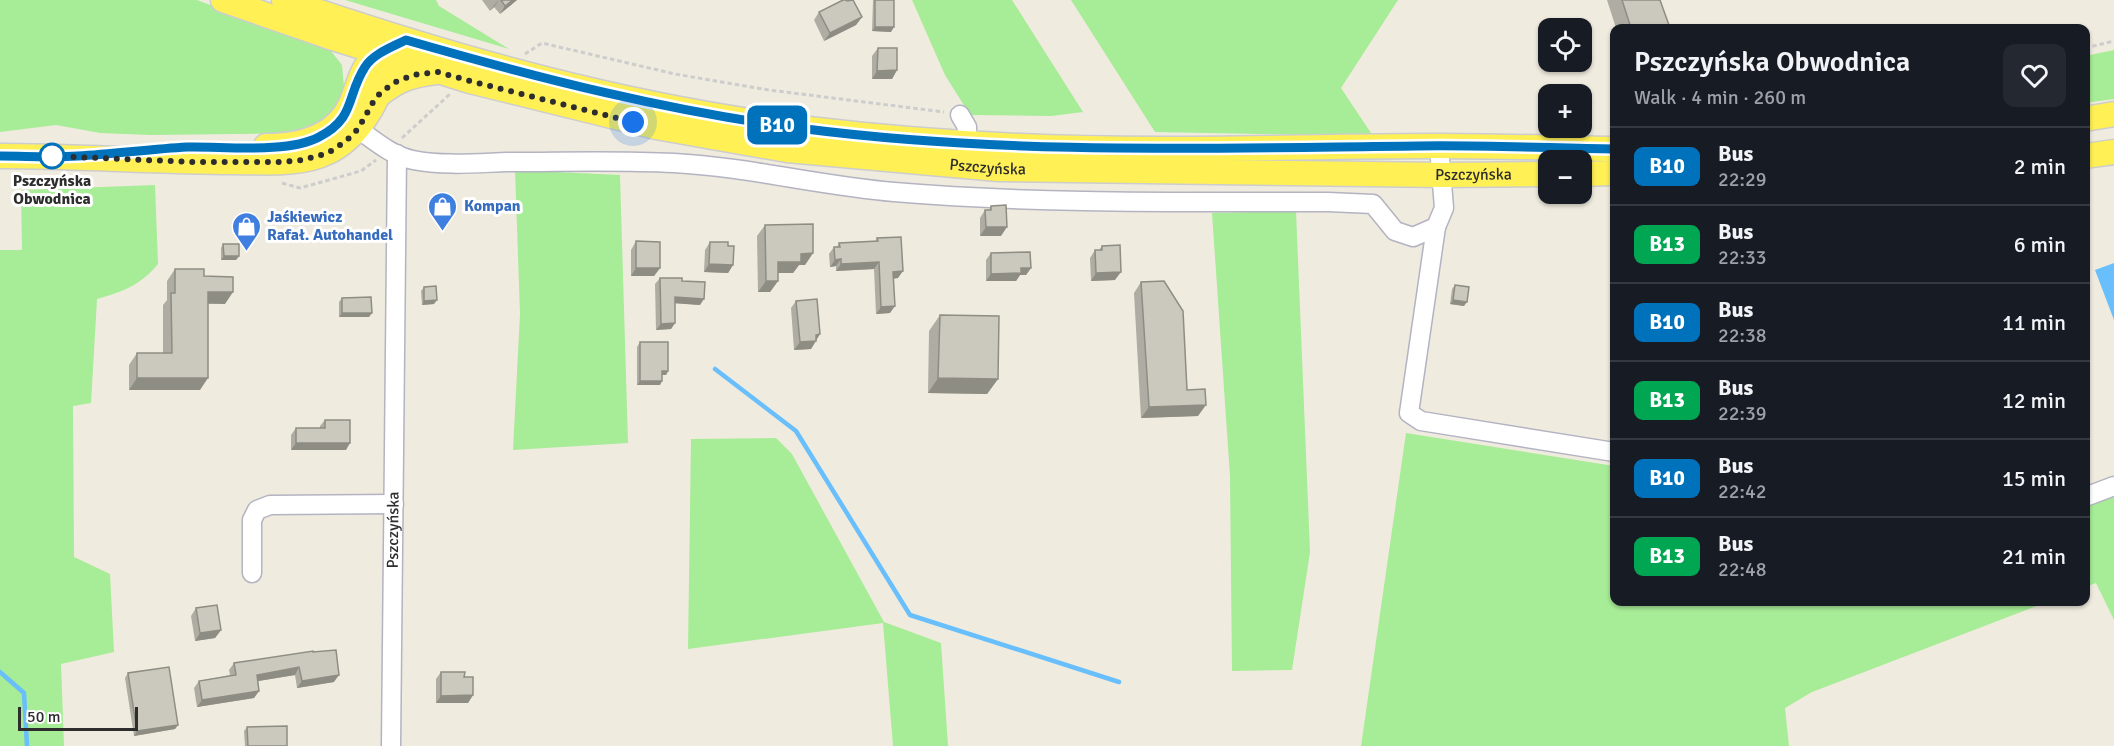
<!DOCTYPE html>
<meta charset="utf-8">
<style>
body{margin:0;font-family:Signika,sans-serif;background:#242831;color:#f1f3f6;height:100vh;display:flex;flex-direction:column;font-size:22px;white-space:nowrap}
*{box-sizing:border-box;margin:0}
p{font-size:20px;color:#9ea1a6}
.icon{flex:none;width:33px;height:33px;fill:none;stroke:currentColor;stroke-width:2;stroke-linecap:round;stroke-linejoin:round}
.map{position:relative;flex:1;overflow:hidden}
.drawer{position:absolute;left:1610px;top:24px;width:480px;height:582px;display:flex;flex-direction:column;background:#171b24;border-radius:12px;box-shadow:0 2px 4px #0004}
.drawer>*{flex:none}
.badge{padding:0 12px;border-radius:9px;font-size:21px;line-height:39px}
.buttons{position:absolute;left:1538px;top:18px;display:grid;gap:12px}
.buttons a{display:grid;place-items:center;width:54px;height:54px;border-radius:12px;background:#171b24;box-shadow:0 2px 4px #0004;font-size:30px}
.scale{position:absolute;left:18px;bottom:15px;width:120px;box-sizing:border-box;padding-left:6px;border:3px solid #2d2d2d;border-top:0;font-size:16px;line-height:21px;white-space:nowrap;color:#2d2d2d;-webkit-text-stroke:4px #fff;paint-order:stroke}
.you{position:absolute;width:30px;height:30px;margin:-15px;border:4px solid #fff;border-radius:50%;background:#1a73e8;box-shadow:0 0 0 9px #1a73e833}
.map>.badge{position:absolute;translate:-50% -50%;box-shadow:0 0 0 3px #fff}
.round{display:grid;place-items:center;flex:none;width:63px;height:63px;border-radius:12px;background:#242831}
.overview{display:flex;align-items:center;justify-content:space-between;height:102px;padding:0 24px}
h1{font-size:28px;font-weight:600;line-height:45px}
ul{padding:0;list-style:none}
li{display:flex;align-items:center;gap:18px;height:78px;padding:0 24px;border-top:2px solid #363941}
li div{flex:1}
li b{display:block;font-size:22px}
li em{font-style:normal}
li .badge{min-width:66px;font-weight:700;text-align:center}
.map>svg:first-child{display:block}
.green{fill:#a7ec96}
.water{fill:#68bffc}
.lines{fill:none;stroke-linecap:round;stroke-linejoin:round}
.stream{stroke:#68bffc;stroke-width:4.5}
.minor-casing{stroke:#b3b3c2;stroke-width:21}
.major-casing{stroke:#cdcdcd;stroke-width:27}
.path{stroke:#cdcdcd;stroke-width:3;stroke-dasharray:4.5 3;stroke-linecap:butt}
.minor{stroke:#fff;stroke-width:18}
.major{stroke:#fff055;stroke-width:24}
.wall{fill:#afada3}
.shaded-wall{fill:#8e8d84}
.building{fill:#cbc9bd;stroke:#8e8d84;stroke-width:1.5}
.line-casing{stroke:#fff;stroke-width:14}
.line{stroke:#0072bc;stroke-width:9}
.walk{stroke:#2d2d2d;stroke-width:6;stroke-dasharray:0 10.8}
.stop-dot{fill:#fff;stroke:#0072bc;stroke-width:3}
.labels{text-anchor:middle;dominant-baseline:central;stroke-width:6;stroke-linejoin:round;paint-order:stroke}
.street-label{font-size:16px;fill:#2d2d2d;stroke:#fff}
.stop-label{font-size:16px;font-weight:bold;fill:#2d2d2d;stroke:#fff}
.shop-label{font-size:16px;font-weight:bold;fill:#366cbe;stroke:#fff;text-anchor:start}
</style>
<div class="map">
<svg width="2114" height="746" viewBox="0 0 2114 746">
<rect width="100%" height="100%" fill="#f0ebdf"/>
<path class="green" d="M0 0H197L331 51 342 65 344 87 339 104 336 114 309 133 150 135 100 133 56 125 0 132Z
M345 0H436L439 6 509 49Z
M912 0H1012L1083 112 1051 116 970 115 945 75Z
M1071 0H1398L1341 88 1373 136 1155 132Z
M2114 50V99L2085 103V56Z
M515 170 620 175 628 443 513 450 520 314Z
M155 185 158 264C141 285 122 292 97 299L91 403 73 406 74 557 110 574 114 652 61 664 64 746H0V250H22L21 190Z
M1296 211 1310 552 1292 670 1232 671 1230 476 1212 213Z
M1406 433 1614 466V602H2047L1812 692 1785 708 1789 746H1361Z
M776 438 792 454 884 622 941 643 948 746H893L883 623 688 649 691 439Z
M2114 486V620L2096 583 2085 587V498Z"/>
<path class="water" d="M2114 263V320L2095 270Z"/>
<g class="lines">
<path class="stream" d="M715 369 796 431 910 615 1119 682
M0 672 24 693 27 746"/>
<defs>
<g id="minor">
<path d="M960 115 967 127V144"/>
<path d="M358 129C375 141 392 156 413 160 443 166 477 163 507 162 563 162 619 160 674 163 748 167 821 186 894 192 1039 204 1183 202 1328 202L1373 204 1395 231 1413 237 1436 227 1444 208 1439 146"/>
<path d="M1436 227 1409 413 1421 421 1614 452"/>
<path d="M2085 497 2114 486"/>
<path d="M252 573V520L257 510 270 505 394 504"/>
<path id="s1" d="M391 746 397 154"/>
</g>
<g id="major">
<path id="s2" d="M223 0 327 36 470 81 656 127 787 150 998 169 1443 175 1548 174"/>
<path d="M284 0C454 58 629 108 809 129 925 143 1043 149 1160 149 1253 149 1345 146 1438 146 1497 146 1555 148 1614 149"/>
<path d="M376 97C397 80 410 75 436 72"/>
<path d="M2085 119 2114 114"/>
<path d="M266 146C301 146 338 137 352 101 364 71 360 64 392 47"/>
<path d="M0 156C78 156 156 162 233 162 264 162 300 166 328 152 356 139 384 98 383 67 382 58 379 49 377 40"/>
<path d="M2085 156 2114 152"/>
<path d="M1581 174 1614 173"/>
</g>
</defs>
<use href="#minor" class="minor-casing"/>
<use href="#major" class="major-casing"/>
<path class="path" d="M2085 48 2114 41
M525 54 542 43 675 74 769 90 944 112
M402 138 450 94
M282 183 300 188 361 171 376 160"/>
<use href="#minor" class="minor"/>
<use href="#major" class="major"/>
</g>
<path class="wall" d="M482 0H517L500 14 494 7 490 11Z
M873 0H894L891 32 872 31Z
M1607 0H1660L1670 28H1616Z
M819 12 862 17 856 25 824 41 814 20Z
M878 48 897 70 892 79H872V56Z
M991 206 1001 236H980V218L985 210H989Z
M765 225 813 253 805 265H799L793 273H778V281L770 292H758L757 236Z
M877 238 898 278 893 279 890 313 876 314 874 269 836 271V266L830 267 829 254 834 247H837L839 243 875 241Z
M636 241 660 268 654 276H631V250Z
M710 242 728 246 733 265 728 273 704 272 705 250Z
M223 244 239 256 236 260H221V248Z
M1102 246 1115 280 1091 281 1090 258 1095 250H1099Z
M991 253 1031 268 1026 275H1020L1016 281H986V260Z
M175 269 204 276 225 304H208L200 390H129V365L137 353H163V305L167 300V281Z
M660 278 682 281 700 305 675 303V323L671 329 656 330 655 284Z
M1141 282 1187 390 1198 416 1141 418 1134 293Z
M1455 285 1464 306 1450 304 1452 289Z
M424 287 434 304 422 305 421 291Z
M342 298 369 317H339V302Z
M796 301 816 339V341L811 349 794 350 791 308Z
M940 315 998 379 987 394 928 393 929 331Z
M640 342 668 371 666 375H662L660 385H637V347Z
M325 420 346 450H291V435L296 428H320V426Z
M196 608 221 630 215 638 195 641 191 616Z
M313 652 334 682 297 688 295 675 258 681 259 691 254 698 197 707 194 688 199 681 230 675 229 670 234 663Z
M441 672 464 677 473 695 468 703H436V679Z
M128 673 178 725 175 729 134 736 125 678Z
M247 727 287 746H245L244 731Z"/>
<path class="shaded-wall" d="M499 0 494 7 490 11 496 3Z
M513 0H517L500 14 505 6Z
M862 17 856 25 824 41 830 33Z
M875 27H894L891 32 872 31Z
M897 70 892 79H872L877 71Z
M986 227H1007L1001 236H980Z
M813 253 805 265H799L793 273H770L778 262 801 254Z
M224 256H239L236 260H221Z
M841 259 836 266 830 267 835 260Z
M879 262 874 269 836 271 841 264Z
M709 264 733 265 728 273 704 272Z
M636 268H660L654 276H631Z
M1021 268H1031L1026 275H1020L1016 281H986L991 274Z
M903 271 898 278 888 279 893 272Z
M1121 272 1115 280 1091 281 1096 273Z
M766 281H778L770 292H758Z
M208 292H233L225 304 200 303Z
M675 297 704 299 700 305 671 303Z
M437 300 434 304 422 305 424 301Z
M1453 300 1467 302 1464 306 1450 304Z
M895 306 890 313 876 314 881 307Z
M342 313H372L369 317H339Z
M675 323 671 329 656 330 661 324Z
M820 334 811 349 794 350 800 342 816 335Z
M662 371H668L666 375H659Z
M137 378H208L200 390H129Z
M938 378 998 379 987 394 928 393Z
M640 381H662L660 385H637Z
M1206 405 1198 416 1141 418 1149 407Z
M296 443H350L346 450H291Z
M221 630 215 638 195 641 200 633Z
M299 667 295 675 252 682 257 675Z
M339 675 334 682 297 688 302 681Z
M259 691 254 698 197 707 202 700Z
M473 695 468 703H436L441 696Z
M178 725 175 729 134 736 137 731Z"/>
<path class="building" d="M501 0H513L505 6Z
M843 0H846L847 1 853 0 862 17 830 33 819 12Z
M875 0H894V27H875Z
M1622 0H1660L1670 28H1631Z
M878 48H897V70L877 71Z
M1006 205 1007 227H986L985 210H991V206Z
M813 224V253L801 254V262H778V281H766L765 225Z
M901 237 903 271 893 272 895 306 881 307 879 262 841 264V259L835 260 834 247H840L839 243 878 241 877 238Z
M636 241 660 242V268H636Z
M710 242H728V246H734L733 265 709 264Z
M223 244H239V256H224Z
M1120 245 1121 272 1096 273 1095 250H1102V246Z
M1030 252 1031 268H1021V273L991 274V253Z
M175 269H204V276L233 277V292H208V378H137V353H172L171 293H175Z
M660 278H682V281L705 282 704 299 675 297V323L661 324Z
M1164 281 1183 311 1187 390 1205 389 1206 405 1149 407 1141 282Z
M1455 285 1469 287 1467 302 1453 300Z
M436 286 437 300 424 301V287Z
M371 297 372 313H342V298Z
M817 299 820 334 816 335V341L800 342 796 301Z
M940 315 999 316 998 379 938 378Z
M640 342H668V371H662V381H640Z
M325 420H350V443H296V428H325Z
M217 605 221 630 200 633 196 608Z
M336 650 339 675 302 681 299 667 257 675 259 691 202 700 199 681 236 675 234 663 313 651V652Z
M169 667 178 725 137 731 128 673Z
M441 672H465L464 677H473V695L441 696Z
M287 726V746H248L247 727Z"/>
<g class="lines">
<defs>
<path id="line" d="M0 156C26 156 52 158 78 156 114 154 151 149 187 147 223 146 287 154 319 137 356 118 346 96 365 67 373 54 392 47 406 40 538 78 670 112 806 129 1009 155 1214 148 1418 146 1483 145 1549 148 1614 149"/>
</defs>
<use href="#line" class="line-casing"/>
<use href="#line" class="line"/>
<path class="walk" d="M52 156 193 162H280L303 160 328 153 346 141 358 129 376 97 393 83 413 75 438 72 470 81 633 122"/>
</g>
<defs>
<symbol id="shop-pin" viewBox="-11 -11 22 30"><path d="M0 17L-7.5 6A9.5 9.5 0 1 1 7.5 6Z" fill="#3f7fe0" stroke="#fff"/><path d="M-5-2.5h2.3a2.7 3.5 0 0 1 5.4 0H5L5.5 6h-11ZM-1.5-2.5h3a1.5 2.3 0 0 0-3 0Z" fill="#fff"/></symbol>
</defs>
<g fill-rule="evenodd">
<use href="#shop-pin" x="426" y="190" width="33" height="45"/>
<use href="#shop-pin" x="230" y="210" width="33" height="45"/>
</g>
<circle class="stop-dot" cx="52" cy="156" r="12"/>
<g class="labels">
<g class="street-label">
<text stroke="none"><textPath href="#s2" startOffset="786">Pszczyńska</textPath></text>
<text stroke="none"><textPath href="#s2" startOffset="1272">Pszczyńska</textPath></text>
<text stroke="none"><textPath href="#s1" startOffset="216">Pszczyńska</textPath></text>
</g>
<g class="stop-label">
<text x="52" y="181">Pszczyńska<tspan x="52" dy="18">Obwodnica</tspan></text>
</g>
<g class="shop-label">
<text x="464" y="206">Kompan</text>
<text x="267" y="217">Jaśkiewicz<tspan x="267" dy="18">Rafał. Autohandel</tspan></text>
</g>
</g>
</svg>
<div class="buttons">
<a><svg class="icon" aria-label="locate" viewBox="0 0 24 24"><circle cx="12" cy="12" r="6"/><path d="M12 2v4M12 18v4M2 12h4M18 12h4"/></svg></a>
<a>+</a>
<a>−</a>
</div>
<div class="scale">50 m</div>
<div class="you" style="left:633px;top:122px"></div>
<b class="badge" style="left:777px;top:125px;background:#0072bc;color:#fff">B10</b>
<section class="drawer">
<div class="overview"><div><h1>Pszczyńska Obwodnica</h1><p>Walk · 4 min · 260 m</p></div><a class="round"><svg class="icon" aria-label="heart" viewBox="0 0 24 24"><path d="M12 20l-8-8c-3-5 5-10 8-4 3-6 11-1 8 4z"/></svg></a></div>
<ul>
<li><span class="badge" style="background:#0072bc;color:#fff">B10</span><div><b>Bus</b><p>22:29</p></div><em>2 min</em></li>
<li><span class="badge" style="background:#00a651;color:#fff">B13</span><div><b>Bus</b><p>22:33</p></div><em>6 min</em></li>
<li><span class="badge" style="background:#0072bc;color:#fff">B10</span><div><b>Bus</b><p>22:38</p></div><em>11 min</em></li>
<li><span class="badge" style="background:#00a651;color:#fff">B13</span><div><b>Bus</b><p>22:39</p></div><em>12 min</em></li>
<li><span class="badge" style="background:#0072bc;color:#fff">B10</span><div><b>Bus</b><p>22:42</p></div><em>15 min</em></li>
<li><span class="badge" style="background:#00a651;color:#fff">B13</span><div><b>Bus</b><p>22:48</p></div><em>21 min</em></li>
</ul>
</section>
</div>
